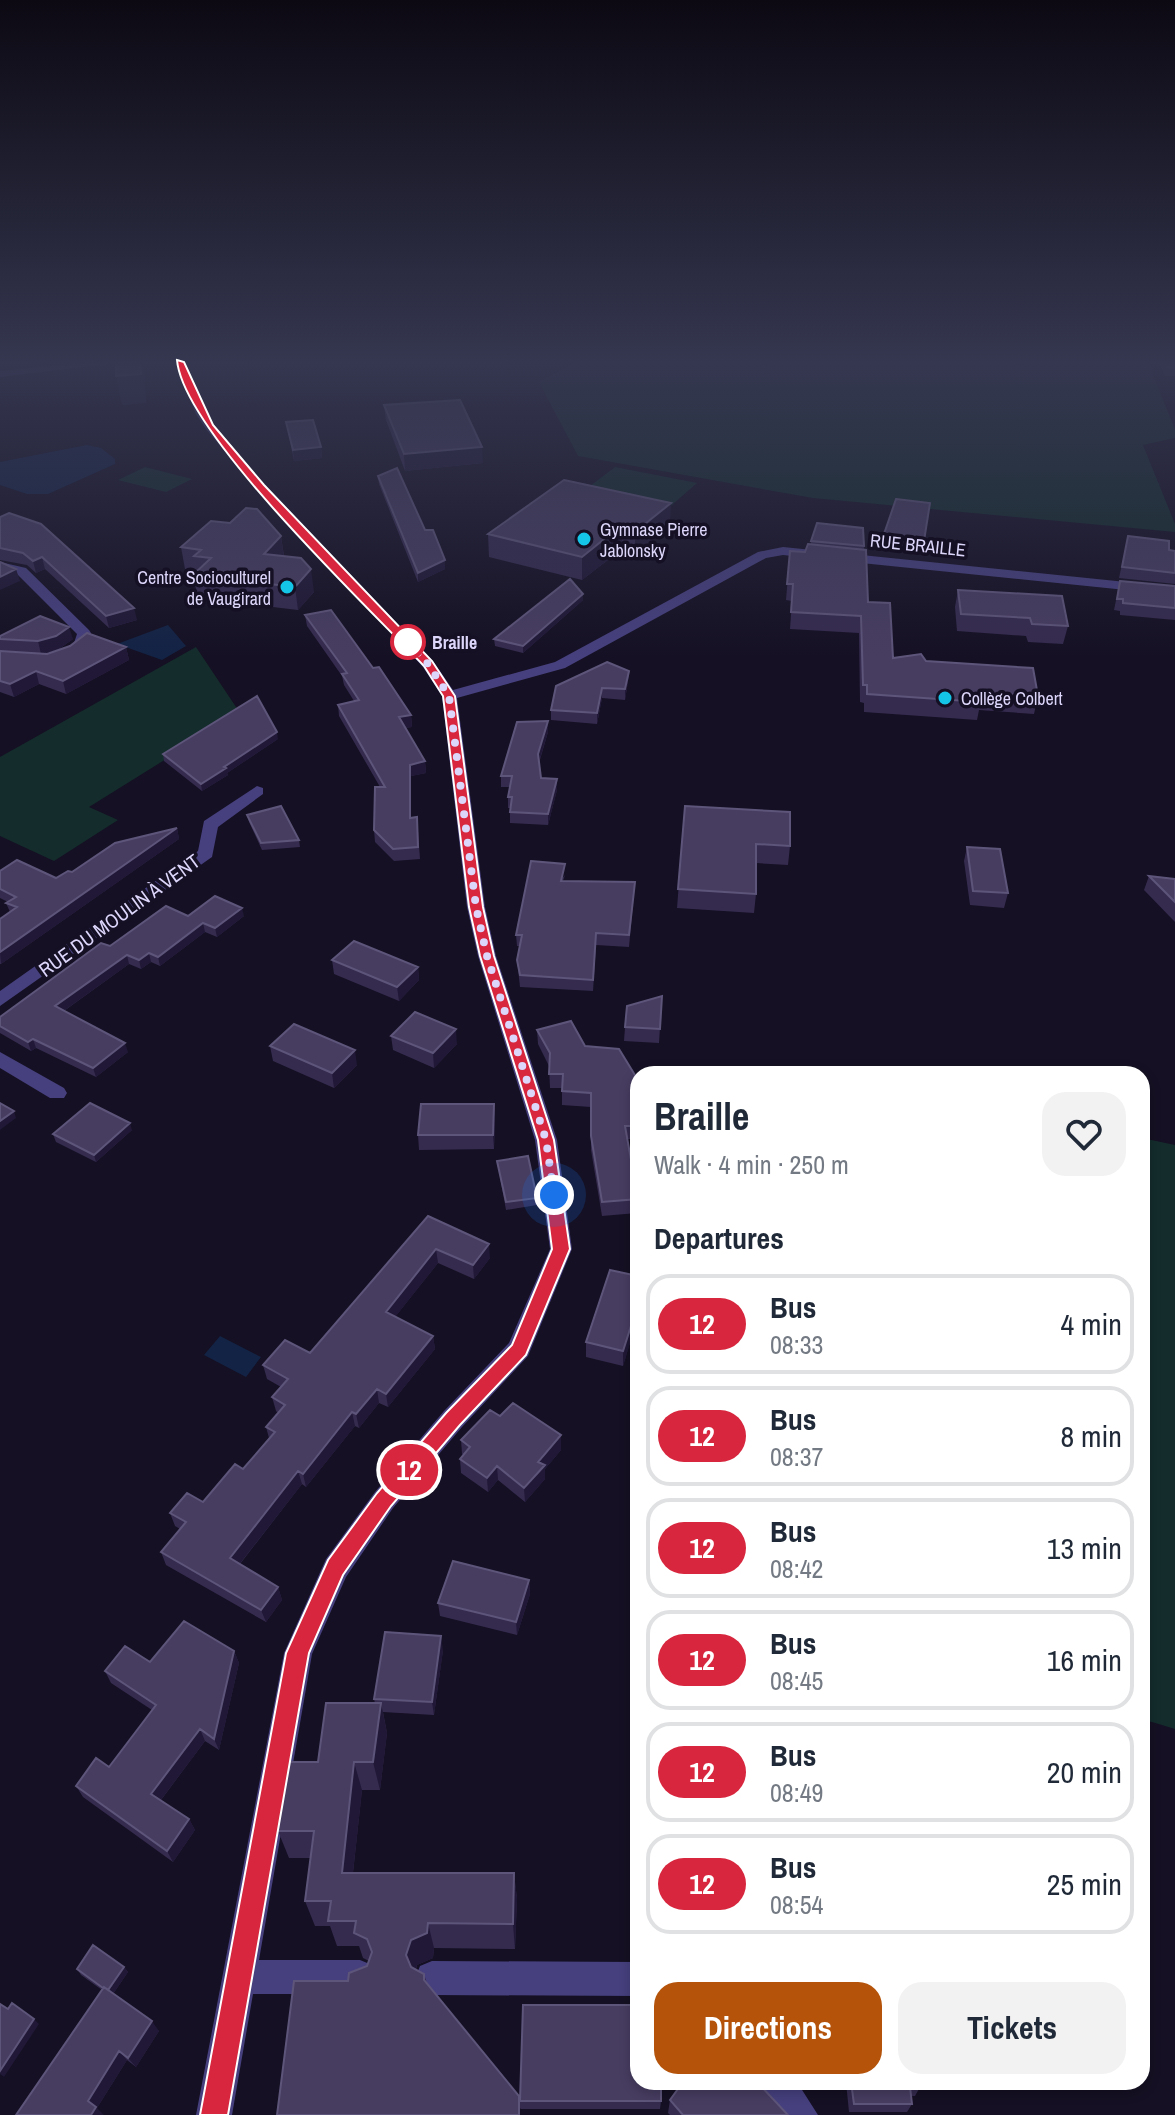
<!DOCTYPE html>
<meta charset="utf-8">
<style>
body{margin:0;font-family:"Archivo Narrow",sans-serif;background:#f2f2f3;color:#1f2937;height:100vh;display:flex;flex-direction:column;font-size:30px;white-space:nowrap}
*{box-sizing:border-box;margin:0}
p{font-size:26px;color:#747a83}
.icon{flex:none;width:44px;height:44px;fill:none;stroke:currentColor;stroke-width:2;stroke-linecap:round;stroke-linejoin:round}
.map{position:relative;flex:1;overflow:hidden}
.drawer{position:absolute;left:630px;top:1066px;width:520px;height:1024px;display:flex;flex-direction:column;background:#fff;border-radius:24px;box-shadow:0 4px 12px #0003}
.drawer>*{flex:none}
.badge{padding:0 16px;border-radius:26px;font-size:28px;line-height:52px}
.you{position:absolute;width:40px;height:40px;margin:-20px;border:6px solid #fff;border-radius:50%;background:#1a73e8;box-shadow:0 0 0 12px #1a73e833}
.map>.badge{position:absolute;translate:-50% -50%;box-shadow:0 0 0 4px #fff}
h2{padding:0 24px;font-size:30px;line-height:72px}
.round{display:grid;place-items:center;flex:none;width:84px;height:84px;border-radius:24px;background:#f2f2f3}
.overview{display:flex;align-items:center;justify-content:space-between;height:136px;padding:0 24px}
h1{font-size:38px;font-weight:700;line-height:60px}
.primary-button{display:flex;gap:16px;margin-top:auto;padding:16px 24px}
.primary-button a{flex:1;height:92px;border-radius:24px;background:#b45309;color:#fff;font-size:32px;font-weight:700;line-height:92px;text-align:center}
.primary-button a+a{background:#f2f2f3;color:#1f2937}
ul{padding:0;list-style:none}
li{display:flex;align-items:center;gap:24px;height:100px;margin:0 16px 12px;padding:0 8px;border:4px solid #e0e1e3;border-radius:24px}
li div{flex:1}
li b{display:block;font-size:30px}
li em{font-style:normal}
li .badge{min-width:88px;font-weight:700;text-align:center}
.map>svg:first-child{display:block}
.green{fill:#142c2c}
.water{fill:#132345}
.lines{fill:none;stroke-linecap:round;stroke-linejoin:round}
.street{fill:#46407e;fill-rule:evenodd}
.wall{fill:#352b4f}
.shaded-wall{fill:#201836}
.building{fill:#473d61;stroke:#5e557a;stroke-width:2}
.line{fill:#d7263d;stroke:#fff;stroke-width:2}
.walk{stroke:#ddd6fb;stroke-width:8;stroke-dasharray:0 14.4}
.poi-dot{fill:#15c5e8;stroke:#151023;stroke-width:3}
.stop-dot{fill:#fff;stroke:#d7263d;stroke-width:4}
.labels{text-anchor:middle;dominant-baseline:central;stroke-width:7;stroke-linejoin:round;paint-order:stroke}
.far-poi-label{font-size:18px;fill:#ddd6fb;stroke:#151023;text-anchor:start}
.far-street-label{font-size:18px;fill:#ddd6fb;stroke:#151023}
.far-stop-label{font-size:18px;font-weight:bold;fill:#ddd6fb;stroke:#151023;text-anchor:start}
.street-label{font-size:20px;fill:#ddd6fb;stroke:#151023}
</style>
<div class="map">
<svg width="1175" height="2115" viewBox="0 0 1175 2115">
<rect width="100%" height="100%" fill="#151023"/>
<path class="green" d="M575 362H1148L1175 430V438L1143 445 1175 524V532L813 498 578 456 539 382Z
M145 467 192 479 166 492 118 480Z
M615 467 697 483 657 518 573 499Z
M196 647 240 713 89 807 118 820 54 861 0 836V757Z
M1142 1138 1175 1145V1729L1142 1719Z"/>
<path class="water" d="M87 445 101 448 115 459V464L48 494H27L0 485V462Z
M168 625 186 646 162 660 117 644Z
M220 1336 261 1357 246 1377 204 1355Z"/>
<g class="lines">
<path class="street" d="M93 362H124L0 377V371Z
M175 362H185L214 425 265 485 433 661 453 690 555 662 758 552 783 547 1175 587V595L783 555 766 558 565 668 457 698 485 907 496 956 557 1140 572 1249 528 1356 462 1427 393 1508 346 1577 312 1654 259 1960H360L372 1965 377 1977 372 1989 360 1994H253L232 2115H196L284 1653 326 1559 375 1492 444 1411 509 1343 550 1249 535 1140 478 956 467 907 442 696 423 667 257 489 206 429 196 414Z
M0 562 26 568 89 630 91 633C86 647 77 660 61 657L59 654 74 643 77 634 17 574 0 570Z
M257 786 263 788V794L218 827 212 857 0 1006V991L198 851 204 821Z
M0 1052 64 1088 67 1093 64 1098H50L0 1068Z
M432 1961 638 1962V1996L432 1995 420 1990 415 1978 420 1966Z
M757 2082H797L818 2115H778Z"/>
</g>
<path class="wall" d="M1159 362H1175V376H1165Z
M384 405 483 463 405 471 386 420Z
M286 422 321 447 322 458 294 461Z
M378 476 425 530 445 560V569L418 582 379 484Z
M930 503 923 551 881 546 883 537Z
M0 517 137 620 109 628 45 569 36 573 27 565 0 560Z
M670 525 635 555 622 552 613 556 582 580 489 557 488 534Z
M281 536 284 556 314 592 298 610 198 598 193 575 197 571 185 569 181 547Z
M1128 536 1169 550 1175 551V584L1119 578Z
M811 541 864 546 868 602 893 658 926 661 1038 696 1034 714 979 710 977 720 864 712V703L860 702 859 633 790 629 792 601 786 600 790 551 805 552 811 544Z
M1120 581 1175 586V620L1120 615V611L1114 610Z
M958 590 1068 626 1063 644 1028 642 1026 636 957 631 955 607Z
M583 594V600L523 653 495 646 494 639Z
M305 615 373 668 411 715 412 727 405 728 425 761 426 773 411 776V818L417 817 420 859 394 861 375 842 374 830 380 787 339 716 338 705 354 701 344 685 342 676 307 626Z
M0 636 73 639 59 649 41 654 126 647 129 660 66 694 39 684 14 697 0 692Z
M629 671 628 681 625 700 602 698 597 724 551 720V710Z
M548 721V732L539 763 541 778 557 790 548 825 510 823V808H508V797L510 787H501V776Z
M278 739 227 773 228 775 202 791 164 761 163 754Z
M685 806 790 846 788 865 756 863V894L754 913 677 908Z
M247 815 299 840 300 847 262 850 249 822Z
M177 828 179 839 1 964H0V919L10 912 6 903 8 902 0 898V871L56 878Z
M967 847 1008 893 1004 908 970 905 964 861Z
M565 875 563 881 634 893 629 947 596 945 593 991 520 987 517 960 520 946H517L516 935Z
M1149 876 1175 879V922L1144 890Z
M188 916H244L217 937 205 932 160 966 151 962 141 969 129 964 64 1011 128 1052 96 1077 36 1048 31 1051 0 1033V1017Z
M332 960 418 967 419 980 399 1001 334 974Z
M662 996 659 1043 624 1041 625 1027Z
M537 1030 585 1046 638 1080V1139H627L638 1199 637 1213 602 1216 591 1150V1107L562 1105V1088H550L549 1066 538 1044Z
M391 1036 457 1044 434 1068 393 1050Z
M270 1046 357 1065 334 1088 273 1061Z
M494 1104 495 1118 494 1149 419 1150 418 1135Z
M132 1130 96 1162 56 1142 53 1134Z
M497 1161 537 1198V1205L506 1210Z
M428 1216 490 1258 474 1279 438 1263 395 1317 433 1336 435 1349 388 1407 379 1403 359 1428 355 1426 306 1487 302 1484 240 1564 278 1587 282 1600 266 1622 166 1565 161 1552 180 1529 175 1526 170 1513 203 1502 243 1469 269 1438 266 1427 278 1413 276 1411 272 1397 281 1387 267 1379 263 1365 310 1353Z
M637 1318 623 1366 586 1357V1342Z
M500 1416 561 1450 545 1469V1479L525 1502 498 1480 488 1492 461 1473 460 1459 464 1455 462 1454 461 1440Z
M529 1580 530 1594 517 1635 440 1616 438 1603Z
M443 1650 434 1715 383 1712 387 1733 380 1790H362L353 1873H514L517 1899 515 1949 434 1948 433 1958 417 1965 416 1970 424 1974 427 1983 519 2096 661 2101 660 2109H521L348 1981 367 1966 369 1961 363 1958 359 1946H337L330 1926H315L305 1901 311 1858H289L278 1831 318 1762 375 1703 374 1699Z
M234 1651 239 1663 219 1750 205 1741 161 1800 189 1819 195 1830 173 1862 83 1797 76 1786 109 1767 152 1710 111 1683 105 1671 150 1662Z
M124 1967 128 1972 113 1994 159 2031 136 2067 127 2060 97 2108 16 2115 102 1990 81 1975 77 1969Z
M846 2082H920V2087L915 2096H911L912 2104 907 2112H849Z
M670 2100 788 2115H670L668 2113Z"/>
<path class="shaded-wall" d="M140 362H143L144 365 146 403 122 405 116 376Z
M321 447 322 458 294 461 293 450Z
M482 447 483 463 405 471 404 454Z
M671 503 670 525 635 555V532Z
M622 529V552L613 556 582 580V557L613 532Z
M281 536 284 558 264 554Z
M42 557 45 569 36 573 33 561Z
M445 560V569L418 582V573Z
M16 569 20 581 0 590V577Z
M311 569 314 592 298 610 295 587Z
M583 594V600L523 653V646Z
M134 608 137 620 109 628 106 616Z
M69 627 73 639 59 649 41 654 38 641Z
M126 647 129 660 66 694 63 681Z
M36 671 39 684 14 697 10 684Z
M629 671 628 681 625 700V689Z
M602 688V698L597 724V713Z
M411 715 412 727 400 729 399 717Z
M548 721V732L538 765V754Z
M277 732 278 739 227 773 228 775 202 791 201 784 224 767Z
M425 761 426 773 411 776V830L410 765Z
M557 779V790L548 825V814Z
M177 828 179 839 1 964 0 952Z
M242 908 244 916 217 937 215 928Z
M203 923 205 932 160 966 158 957Z
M149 953 151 962 141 969 139 960Z
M127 955 129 964 58 1015 55 1006Z
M418 967 419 980 399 1001 397 987Z
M456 1029 457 1044 434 1068 433 1053Z
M33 1039 36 1048 31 1051 28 1042Z
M125 1043 128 1052 96 1077 93 1068Z
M355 1050 357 1065 334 1088 332 1073Z
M494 1104 495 1118 494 1149 493 1135Z
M14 1111 16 1118 0 1130V1121Z
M130 1123 132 1130 96 1162 94 1155Z
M489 1244 490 1258 474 1279 473 1265Z
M436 1249 438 1263 388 1326 386 1312Z
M638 1304V1318L623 1366V1351Z
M433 1336 435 1349 388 1407 386 1394Z
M377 1389 379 1403 359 1428 356 1414Z
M352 1412 355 1426 306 1487 303 1474Z
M561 1435V1450L545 1469V1479L525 1502 524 1488 538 1462Z
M497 1466 498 1480 488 1492 487 1478Z
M298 1471 302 1484 234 1571 230 1558Z
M529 1580 530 1594 517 1635 516 1622Z
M278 1587 282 1600 266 1622 261 1610Z
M441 1636 443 1650 434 1715 432 1702Z
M234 1651 239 1663 219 1750 214 1739Z
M381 1703 387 1733 380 1790 373 1762Z
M200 1729 205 1741 157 1805 151 1794Z
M354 1762 362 1790 350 1899 342 1873Z
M189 1819 195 1830 173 1862 167 1851Z
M514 1873 517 1899 515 1949 513 1924Z
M428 1923 434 1948 433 1958 417 1965 412 1979 406 1955 411 1940Z
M124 1967 128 1972 111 1997 108 1992Z
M34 2019 39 2024 4 2077 0 2074V2071Z
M152 2021 159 2031 136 2067 128 2058Z
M119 2051 127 2060 97 2108 104 2115H91L88 2101Z"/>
<path class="building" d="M116 362H140L141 374 116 376Z
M1165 362H1175V368L1167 367Z
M460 400 482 447 404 454 384 405Z
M313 420 321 447 293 450 286 422Z
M397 468 425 530H433L445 560 418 573 378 476Z
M564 480 671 503 635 532 622 529 613 532 582 557 488 534Z
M896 499 930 503 924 541 883 537Z
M246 508 257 509 281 536 264 554 301 558 311 569 295 587 193 575 211 558 194 556 201 550 181 547 211 521 230 523Z
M9 513 41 524 134 608 106 616 42 557 33 561 23 553 0 548V517Z
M817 523 863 528 864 546 811 541Z
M1128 536 1169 541V550L1175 551V573L1122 567Z
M808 544 866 550 868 602 890 603 893 658 921 654 926 661 1033 668 1038 696 979 692 980 702 867 694V685H863L861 616 791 612 793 584H787L790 551 805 552Z
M0 562 16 569 0 577Z
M570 579 583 594 523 646 494 639Z
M1120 581 1175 586V608L1123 603V599H1117Z
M958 590 1062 596 1068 626 1032 624 1030 618 961 614Z
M331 610 373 668 379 667 411 715 399 717 425 761 410 765V818L417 817 418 847 393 849 374 830 375 787H385L338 705 359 700 342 674 347 673 305 615Z
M40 616 69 627 56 636 38 641 0 639V636Z
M87 633 126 647 63 681 36 671 10 684 0 681V651L47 654 70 646Z
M607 662 629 671 625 689 602 688 597 713 551 710 556 686Z
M257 696 277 732 224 767 226 768 201 784 163 754Z
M548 721 538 754 541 778 557 779 548 814 510 812 512 797H508L512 776H501L517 722Z
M281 806 299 840 261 843 247 815Z
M685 806 790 812V846L756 844V894L678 889Z
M177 828 0 952V919L17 907 6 903 16 897 0 889V871L17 860 56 878 68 871 72 872 115 843Z
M967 847 1000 849 1008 893 973 891Z
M531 861 565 864 561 881 635 882 629 935 596 933 593 980 520 975 517 960 522 935H516Z
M1149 876 1175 879V902Z
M215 896 242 908 215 928 203 923 158 957 149 953 139 960 127 955 55 1006 125 1043 93 1068 33 1039 28 1042 0 1026V1017L101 943 110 946 166 906 188 916Z
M354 941 418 967 397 987 332 960Z
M662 996 660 1029 625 1027 627 1006Z
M415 1012 456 1029 433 1053 391 1036Z
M571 1021 585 1046 619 1049 638 1080V1126H625L638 1199 602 1202 591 1136V1093L562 1091 563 1074H549L550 1053 537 1030Z
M294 1024 355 1050 332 1073 270 1046Z
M0 1103 14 1111 0 1121Z
M90 1103 130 1123 94 1155 53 1134Z
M421 1104H494L493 1135H418Z
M528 1156 537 1198 506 1202 497 1161Z
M428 1216 489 1244 473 1265 436 1249 386 1312 433 1336 386 1394 377 1389 356 1414 352 1412 303 1474 298 1471 230 1558 278 1587 261 1610 161 1552 186 1522 170 1513 187 1493 203 1502 235 1464 243 1469 275 1432 266 1427 285 1405 272 1397 288 1379 263 1365 285 1340 310 1353Z
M610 1270 638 1276V1304L623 1351 586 1342Z
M513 1403 561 1435 538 1462 545 1465 524 1488 497 1466 487 1478 460 1459 470 1447 461 1440 490 1410 500 1416Z
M453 1561 529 1580 516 1622 438 1603Z
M184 1621 234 1651 214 1739 200 1729 151 1794 189 1819 167 1851 76 1786 96 1758 109 1767 156 1705 105 1671 125 1646 150 1662Z
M385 1632 441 1636 432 1702 374 1699Z
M326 1703H381L373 1762H354L342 1873H514L513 1924 428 1923 427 1933 411 1940 406 1955 411 1967 424 1974V1980L519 2096V2115H277L294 1981H348L349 1973 367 1966 372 1952 367 1939 354 1933 356 1921H328L331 1901H305L314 1831H278L286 1762H318Z
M93 1945 124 1967 108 1990 104 1987 103 1988 77 1969Z
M104 1987 152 2021 128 2058 119 2051 88 2101 96 2107 91 2115H16Z
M12 2003 34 2019 0 2071V2004L8 2009Z
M523 2005H638V2082H661V2101H520Z
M683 2082H757L788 2115H683L670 2100Z
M851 2082H920V2087H910L912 2104H854Z"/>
<linearGradient id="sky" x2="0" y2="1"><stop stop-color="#0c0913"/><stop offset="0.55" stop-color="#353750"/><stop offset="1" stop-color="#353750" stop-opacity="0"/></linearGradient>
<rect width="1175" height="658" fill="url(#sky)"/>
<path class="line" d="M177 360 184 362 213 425 264 485 432 661 455 696 483 907 494 956 554 1140 570 1249 526 1355 460 1425 391 1506 343 1575 309 1653 228 2115H200L286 1653 328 1560 377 1493 446 1413 512 1345 552 1249 538 1140 480 956 469 907 443 696 424 666C368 607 183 432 177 360Z"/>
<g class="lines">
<path class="walk" d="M408 642 428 664 449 696 476 907 487 956 546 1140 554 1195"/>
</g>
<g class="poi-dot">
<circle cx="584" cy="539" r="8"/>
<circle cx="287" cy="587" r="8"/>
<circle cx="945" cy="698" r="8"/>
</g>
<circle class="stop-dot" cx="408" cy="642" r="16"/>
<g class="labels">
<g class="far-poi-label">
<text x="600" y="529">Gymnase Pierre<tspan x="600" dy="21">Jablonsky</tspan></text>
<text x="271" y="577" text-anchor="end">Centre Socioculturel<tspan x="271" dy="21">de Vaugirard</tspan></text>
<text x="961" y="698">Collège Colbert</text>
</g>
<g class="far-street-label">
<text transform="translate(918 545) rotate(6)">RUE BRAILLE</text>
</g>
<g class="far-stop-label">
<text x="432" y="642">Braille</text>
</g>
<g class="street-label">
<text transform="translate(119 915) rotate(-36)">RUE DU MOULIN À VENT</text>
</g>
</g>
</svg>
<div class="you" style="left:554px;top:1195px"></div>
<b class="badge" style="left:409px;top:1470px;background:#d7263d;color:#fff">12</b>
<section class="drawer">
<div class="overview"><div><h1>Braille</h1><p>Walk · 4 min · 250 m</p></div><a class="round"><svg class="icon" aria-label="heart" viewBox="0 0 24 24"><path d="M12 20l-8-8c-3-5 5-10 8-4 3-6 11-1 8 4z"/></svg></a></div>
<h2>Departures</h2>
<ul>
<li><span class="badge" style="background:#d7263d;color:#fff">12</span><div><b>Bus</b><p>08:33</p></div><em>4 min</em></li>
<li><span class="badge" style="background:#d7263d;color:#fff">12</span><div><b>Bus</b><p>08:37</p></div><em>8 min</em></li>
<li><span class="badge" style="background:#d7263d;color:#fff">12</span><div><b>Bus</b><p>08:42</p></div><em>13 min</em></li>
<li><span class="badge" style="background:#d7263d;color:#fff">12</span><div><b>Bus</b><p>08:45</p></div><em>16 min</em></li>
<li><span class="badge" style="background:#d7263d;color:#fff">12</span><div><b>Bus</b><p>08:49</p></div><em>20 min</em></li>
<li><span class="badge" style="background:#d7263d;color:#fff">12</span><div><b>Bus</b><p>08:54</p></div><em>25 min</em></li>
</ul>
<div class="primary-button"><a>Directions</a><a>Tickets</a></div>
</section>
</div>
